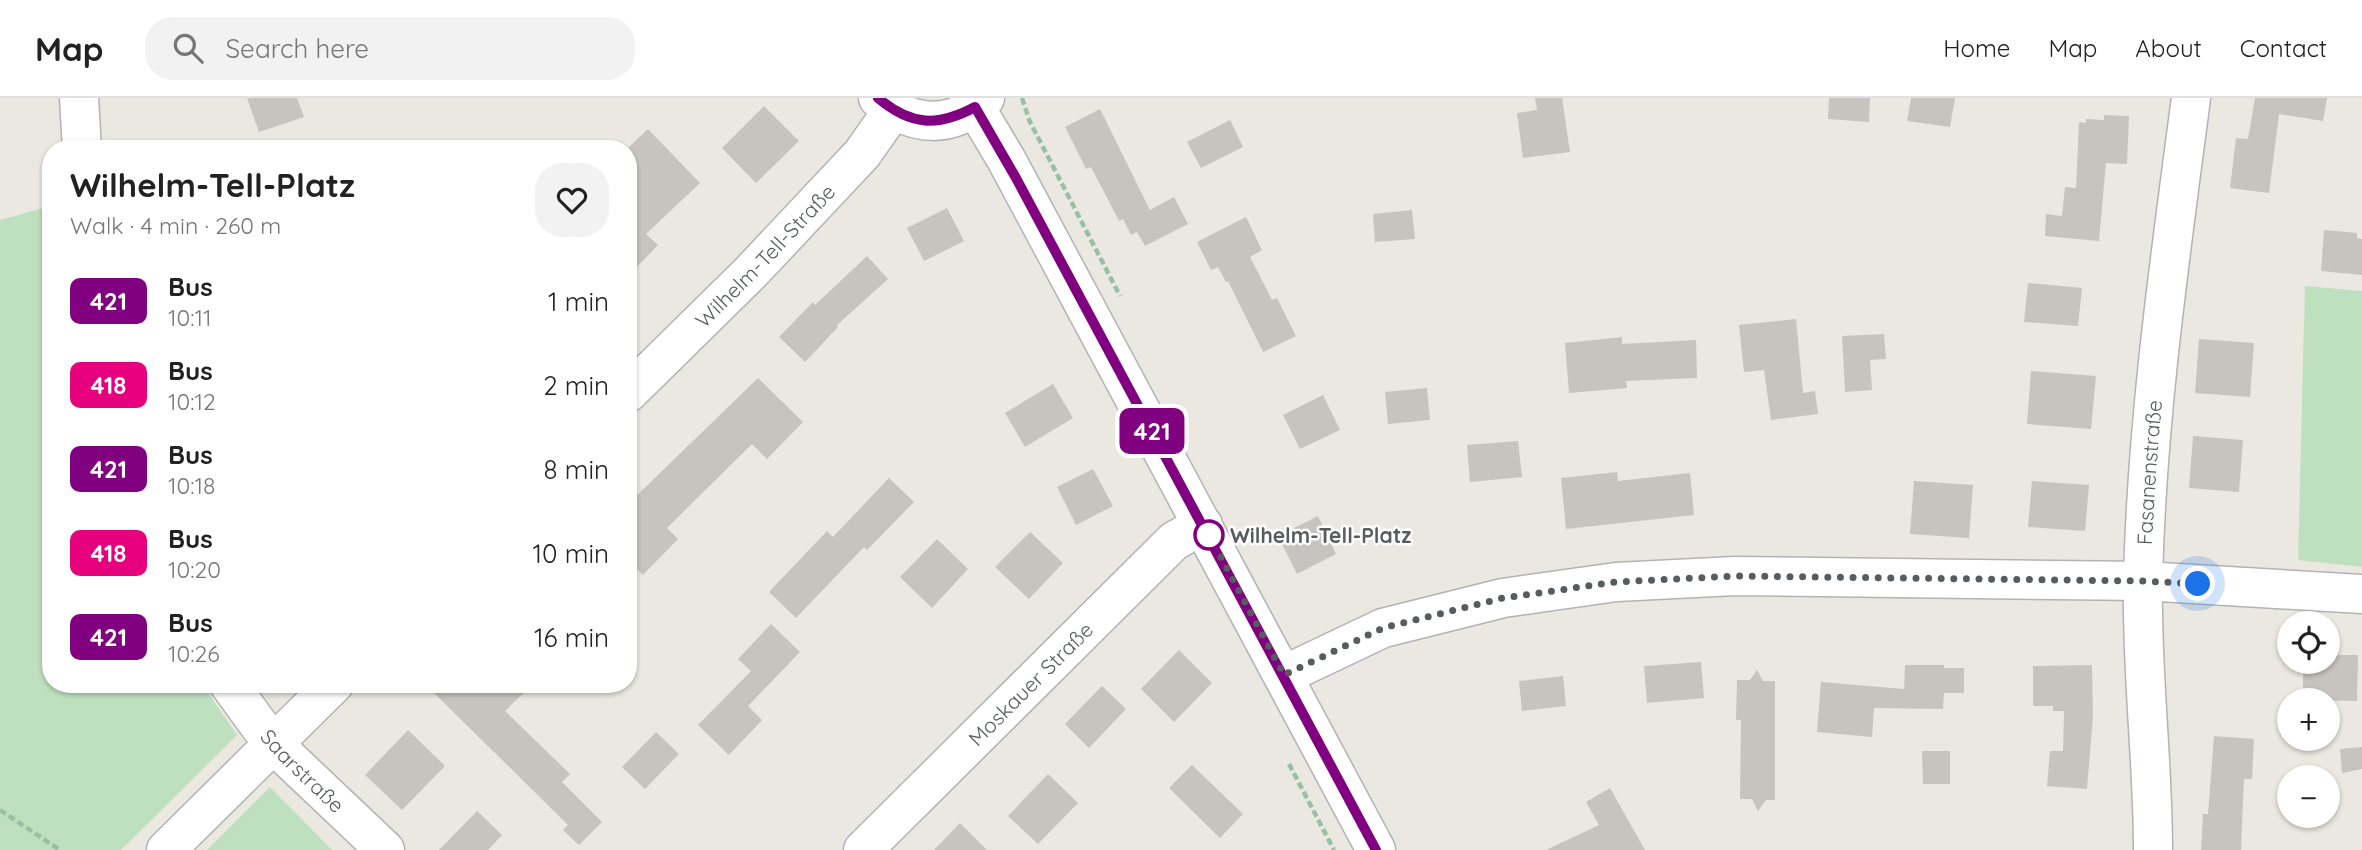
<!DOCTYPE html>
<meta charset="utf-8">
<style>
body{margin:0;font-family:Quicksand,sans-serif;background:#f2f2f2;color:#222;height:100vh;display:flex;flex-direction:column;font-size:26px;white-space:nowrap}
*{box-sizing:border-box;margin:0}
p{font-size:23px;color:#767676}
.icon{flex:none;width:38px;height:38px;fill:none;stroke:currentColor;stroke-width:2;stroke-linecap:round;stroke-linejoin:round}
.map{position:relative;flex:1;overflow:hidden}
.sheet{position:absolute;left:42px;top:42px;width:595px;height:553px;display:flex;flex-direction:column;background:#fff;border-radius:28px;box-shadow:0 2px 5px #0004}
.sheet>*{flex:none}
.badge{padding:0 14px;border-radius:10px;font-size:24px;line-height:46px}
.fabs{position:absolute;left:2277px;top:513px;display:grid;gap:14px}
.fabs a{display:grid;place-items:center;width:63px;height:63px;border-radius:50%;background:#fff;box-shadow:0 2px 5px #0004;font-size:35px}
.you{position:absolute;width:35px;height:35px;margin:-18px;border:5px solid #fff;border-radius:50%;background:#1a73e8;box-shadow:0 0 0 10px #1a73e833}
.map>.badge{position:absolute;translate:-50% -50%;box-shadow:0 0 0 4px #fff}
.round{display:grid;place-items:center;flex:none;width:74px;height:74px;border-radius:28px;background:#f2f2f2}
.summary{display:flex;align-items:center;justify-content:space-between;height:119px;padding:0 28px}
h1{font-size:33px;font-weight:800;line-height:52px}
ul{padding:0;list-style:none}
li{display:flex;align-items:center;gap:21px;height:84px;padding:0 28px}
li div{flex:1}
li b{display:block;font-size:26px}
li em{font-style:normal}
li .badge{min-width:77px;font-weight:700;text-align:center}
header{display:flex;align-items:center;gap:42px;box-sizing:border-box;height:98px;padding:0 35px;background:#fff;border-bottom:2px solid #e0e0e0}
header strong{font-size:33px}
nav{display:flex;gap:38px;margin-inline-start:auto;font-size:24px}
.search{width:490px;height:63px;background:#f2f2f2;display:flex;align-items:center;gap:18px;box-sizing:border-box;padding:0 24px;border-radius:28px;color:#767676;font-size:26px}
.map>svg:first-child{display:block}
.green{fill:#bfe0bf}
.building{fill:#c7c4bf}
.lines{fill:none;stroke-linecap:round;stroke-linejoin:round}
.minor-casing{stroke:#b1b3b6;stroke-width:41}
.path{stroke:#99c0a3;stroke-width:4.5;stroke-dasharray:7 3.5;stroke-linecap:butt}
.minor{stroke:#fff;stroke-width:38}
.line-casing{stroke:#fff;stroke-width:16}
.line{stroke:#800080;stroke-width:10}
.walk{stroke:#595c5f;stroke-width:7;stroke-dasharray:0 12.6}
.stop-dot{fill:#fff;stroke:#800080;stroke-width:3.5}
.labels{text-anchor:middle;dominant-baseline:central;stroke-width:5;stroke-linejoin:round;paint-order:stroke}
.street-label{font-size:21px;fill:#595c5f;stroke:#fff}
.stop-label{font-size:21px;font-weight:bold;fill:#595c5f;stroke:#fff;text-anchor:start}
</style>
<header>
<strong>Map</strong>
<div class="search"><svg class="icon" aria-label="search" viewBox="0 0 24 24"><circle cx="10" cy="10" r="6"/><path d="M15 15l6 6"/></svg>Search here</div>
<nav><a>Home</a><a>Map</a><a>About</a><a>Contact</a></nav>
</header>
<div class="map">
<svg width="2362" height="752" viewBox="0 0 2362 752">
<rect width="100%" height="100%" fill="#eae8e0"/>
<path class="green" d="M47 109 51 131V586H202L237 637 121 752H0V122Z
M2305 188 2362 193V469L2298 462Z
M270 689 332 752H207Z"/>
<path class="building" d="M247 0H297L304 19 259 34Z
M1535 0H1562L1570 54 1523 60 1517 15 1537 12Z
M1829 0H1870L1869 24 1828 21Z
M1911 0H1955L1950 29 1907 23Z
M2255 0H2327L2323 23 2279 16 2269 95 2230 90 2236 40 2248 41Z
M764 8 799 43 756 85 722 50Z
M1100 11 1150 112 1174 99 1188 126 1145 148 1137 134 1131 137 1123 121 1119 123 1091 69 1086 71 1065 29Z
M2104 17 2129 18 2127 66 2106 65 2099 143 2045 138 2046 116 2062 118 2065 89 2076 90 2079 24 2086 25V21L2104 22Z
M1230 22 1243 49 1201 70 1187 44Z
M648 31 700 85 646 136 658 147 628 178V50Z
M947 110 964 143 924 163 907 130Z
M1412 112 1415 141 1375 144 1373 116Z
M1246 119 1262 152 1250 159 1272 202 1277 200 1296 238 1263 254 1228 183 1226 184 1218 169 1211 172 1197 144Z
M2324 132 2357 135V140L2362 141V177L2321 173Z
M867 158 888 181 837 227 838 229 805 264 779 239 813 204 815 207Z
M2028 185 2082 190 2078 228 2024 224Z
M1796 221 1803 295 1815 293 1818 316 1771 322 1764 272 1744 274 1739 227Z
M1884 236 1886 261 1870 262 1872 292 1845 294 1842 238Z
M1622 239V246L1696 242 1697 280 1626 283 1627 290 1569 295 1565 245Z
M2199 241 2254 245 2250 299 2195 295Z
M2031 273 2096 278 2091 331 2027 326Z
M758 280 803 324 767 361 752 346 667 430 678 441 643 477 628 463V406Z
M1053 286 1073 320 1025 349 1005 315Z
M1427 290 1430 322 1388 326 1385 294Z
M1323 297 1340 332 1300 351 1283 317Z
M2193 338 2243 342 2239 394 2189 390Z
M1518 343 1522 379 1470 384 1467 347Z
M1093 371 1113 408 1076 427 1057 389Z
M1617 374 1618 383 1690 375 1694 417 1566 431 1561 380Z
M889 380 914 404 867 452 864 449 796 520 769 494 827 433 833 439Z
M1914 383 1973 387 1969 440 1910 436Z
M2032 383 2089 387 2085 433 2028 429Z
M1318 418 1336 456 1297 476 1278 438Z
M1030 434 1063 465 1029 501 995 469Z
M937 441 968 471 932 510 900 479Z
M771 526 800 554 748 608 762 622 729 657 698 627 751 573 738 561Z
M1179 552 1212 585 1174 624 1141 591Z
M2328 557H2358L2357 603 2303 602V564H2328Z
M1701 564 1704 600 1647 605 1644 568Z
M1905 567H1944V570H1964V595H1944L1943 611 1874 610 1872 639 1817 634 1821 584 1904 591Z
M2092 567 2093 618 2087 691 2047 688 2050 653H2063L2064 613H2053V608H2033V568Z
M1757 572 1763 583H1775V702H1766L1758 713 1752 701H1740L1741 622H1736L1737 582H1750Z
M1563 578 1566 608 1522 613 1519 583Z
M425 586H533L505 613 570 676 562 684 602 724 579 747 563 732 568 727Z
M1102 588 1126 611 1089 650 1065 626Z
M408 632 445 668 402 712 365 677Z
M656 634 679 656 645 691 622 669Z
M2214 638 2254 641 2252 681H2244L2241 752H2201L2203 716H2208Z
M2362 649V671L2342 675 2340 651Z
M1922 653H1950V686H1923Z
M1192 667 1243 716 1220 740 1169 690Z
M1048 676 1078 705 1038 746 1008 718Z
M1610 690 1645 752H1546L1599 727 1586 704Z
M477 713 502 737 488 752H439Z
M960 725 987 752H934Z"/>
<g class="lines">
<defs>
<g id="minor">
<path d="M79 0 82 51"/>
<path d="M878 0C913 29 951 32 985 0"/>
<path d="M975 9 1006 61 1376 752"/>
<path id="s1" d="M628 295 751 174 862 56 893 12"/>
<path d="M1284 577 1383 530 1503 500 1616 484 1735 478 2143 483 2362 496"/>
<path id="s2" d="M229 586 261 630 289 661 385 752"/>
<path d="M166 752 334 586"/>
<path id="s3" d="M863 752 1174 443 1203 427"/>
<path id="s4" d="M2153 752C2153 662 2141 571 2143 481 2147 319 2170 160 2191 0"/>
</g>
</defs>
<use href="#minor" class="minor-casing"/>
<path class="path" d="M1022 0 1030 24 1120 198
M1289 666 1334 752
M0 712 60 752"/>
<use href="#minor" class="minor"/>
</g>
<g class="lines">
<defs>
<path id="line" d="M878 0C911 28 938 29 975 9L1016 80 1376 752"/>
</defs>
<use href="#line" class="line-casing"/>
<use href="#line" class="line"/>
<path class="walk" d="M1209 437 1284 577 1383 530 1503 500 1616 484 1735 478 2143 483 2198 486"/>
</g>
<circle class="stop-dot" cx="1209" cy="437" r="14"/>
<g class="labels">
<g class="street-label">
<text stroke="none"><textPath href="#s1" startOffset="194">Wilhelm-Tell-Straße</textPath></text>
<text stroke="none"><textPath href="#s4" startOffset="378">Fasanenstraße</textPath></text>
<text stroke="none"><textPath href="#s3" startOffset="236">Moskauer Straße</textPath></text>
<text stroke="none"><textPath href="#s2" startOffset="114">Saarstraße</textPath></text>
</g>
<g class="stop-label">
<text x="1230" y="437">Wilhelm-Tell-Platz</text>
</g>
</g>
</svg>
<div class="fabs">
<a><svg class="icon" aria-label="locate" viewBox="0 0 24 24"><circle cx="12" cy="12" r="6"/><path d="M12 2v4M12 18v4M2 12h4M18 12h4"/></svg></a>
<a>+</a>
<a>−</a>
</div>
<div class="you" style="left:2198px;top:486px"></div>
<b class="badge" style="left:1152px;top:333px;background:#800080;color:#fff">421</b>
<section class="sheet">
<div class="summary"><div><h1>Wilhelm-Tell-Platz</h1><p>Walk · 4 min · 260 m</p></div><a class="round"><svg class="icon" aria-label="heart" viewBox="0 0 24 24"><path d="M12 20l-8-8c-3-5 5-10 8-4 3-6 11-1 8 4z"/></svg></a></div>
<ul>
<li><span class="badge" style="background:#800080;color:#fff">421</span><div><b>Bus</b><p>10:11</p></div><em>1 min</em></li>
<li><span class="badge" style="background:#e6007e;color:#fff">418</span><div><b>Bus</b><p>10:12</p></div><em>2 min</em></li>
<li><span class="badge" style="background:#800080;color:#fff">421</span><div><b>Bus</b><p>10:18</p></div><em>8 min</em></li>
<li><span class="badge" style="background:#e6007e;color:#fff">418</span><div><b>Bus</b><p>10:20</p></div><em>10 min</em></li>
<li><span class="badge" style="background:#800080;color:#fff">421</span><div><b>Bus</b><p>10:26</p></div><em>16 min</em></li>
</ul>
</section>
</div>
